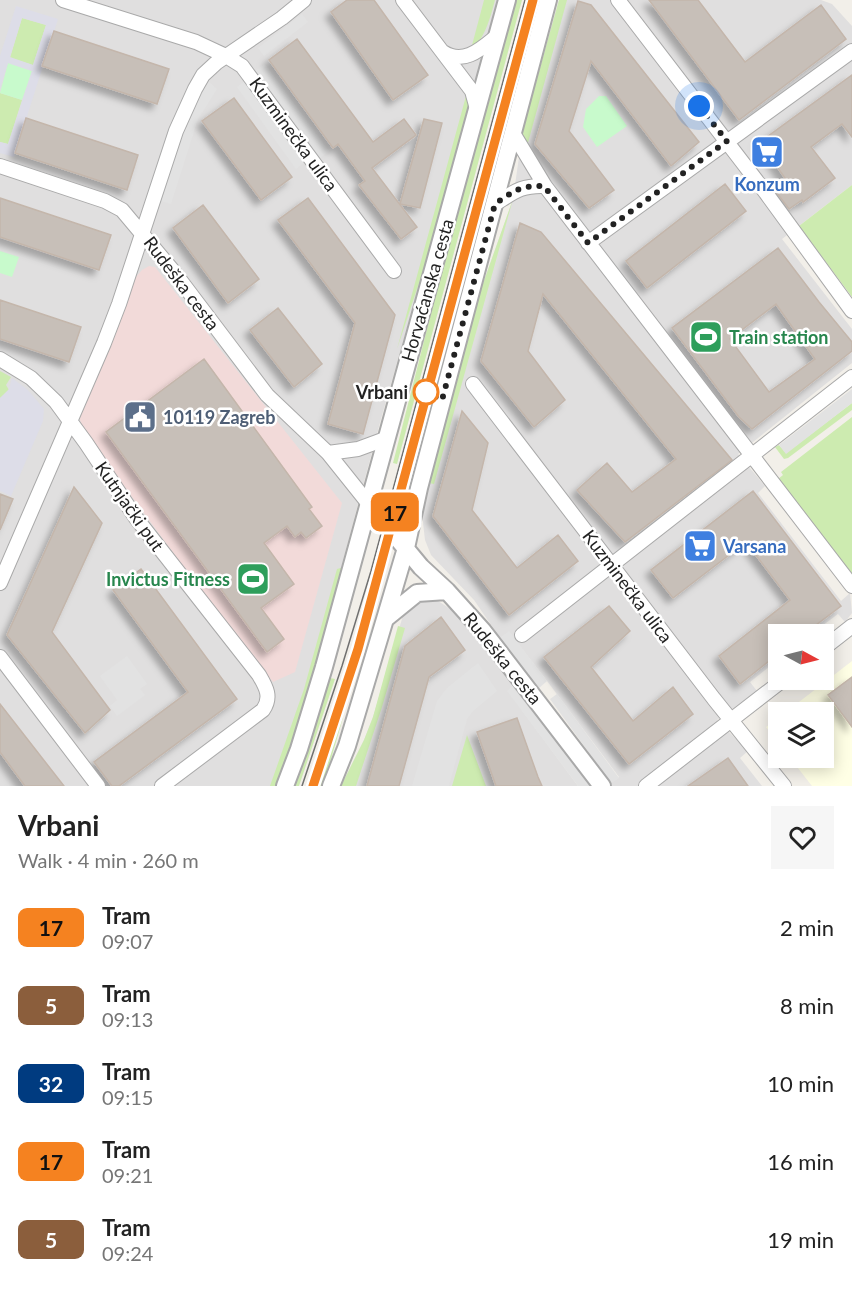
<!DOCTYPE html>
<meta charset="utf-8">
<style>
body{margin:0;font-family:Lato,sans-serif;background:#f6f6f6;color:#222;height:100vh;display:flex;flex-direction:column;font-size:22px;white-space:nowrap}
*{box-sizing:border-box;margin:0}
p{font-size:20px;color:#767676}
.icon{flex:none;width:33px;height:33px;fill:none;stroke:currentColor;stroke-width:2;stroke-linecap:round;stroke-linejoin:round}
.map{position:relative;height:786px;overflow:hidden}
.details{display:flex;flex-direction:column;background:#fff;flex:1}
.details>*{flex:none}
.badge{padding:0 12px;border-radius:9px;font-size:21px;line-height:39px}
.needle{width:39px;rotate:97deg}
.fabs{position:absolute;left:768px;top:624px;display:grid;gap:12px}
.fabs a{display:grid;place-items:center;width:66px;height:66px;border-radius:0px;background:#fff;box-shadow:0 3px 15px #0003;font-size:30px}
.you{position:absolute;width:30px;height:30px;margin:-15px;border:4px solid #fff;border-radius:50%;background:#1a73e8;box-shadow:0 0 0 9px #1a73e833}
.map>.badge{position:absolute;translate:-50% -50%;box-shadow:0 0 0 3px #fff}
.round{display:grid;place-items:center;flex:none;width:63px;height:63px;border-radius:0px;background:#f6f6f6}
.headline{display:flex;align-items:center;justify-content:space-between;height:102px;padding:0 18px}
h1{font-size:28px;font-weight:700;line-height:45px}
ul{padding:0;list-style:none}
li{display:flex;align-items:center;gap:18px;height:78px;padding:0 18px}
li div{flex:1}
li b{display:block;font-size:22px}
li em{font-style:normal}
li .badge{min-width:66px;font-weight:700;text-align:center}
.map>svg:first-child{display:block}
.residential{fill:#e0dfdf}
.commercial{fill:#f2dad9}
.education{fill:#ffffe5}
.grass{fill:#cdebb0}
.park{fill:#c8facc}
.parking{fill:#e2e2e2}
.plaza{fill:#dddde8;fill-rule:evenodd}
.building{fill:#c7bfb8;stroke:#c4b6ab;stroke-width:1.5;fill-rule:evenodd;filter:url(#shadow)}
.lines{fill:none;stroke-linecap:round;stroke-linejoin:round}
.minor-casing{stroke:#a9a9a9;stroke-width:16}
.tertiary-casing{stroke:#a9a9a9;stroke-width:20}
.minor{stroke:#fff;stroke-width:14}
.tertiary{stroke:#fff;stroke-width:16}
.tram{stroke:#707070;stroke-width:1.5}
.line-casing{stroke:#fff;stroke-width:14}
.line{stroke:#f58220;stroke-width:9}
.walk{stroke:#222;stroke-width:6;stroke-dasharray:0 10.8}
.stop-dot{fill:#fff;stroke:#f58220;stroke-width:3}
.labels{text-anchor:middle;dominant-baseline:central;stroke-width:5;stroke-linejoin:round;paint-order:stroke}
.street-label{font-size:18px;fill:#222;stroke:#fff}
.shop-label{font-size:18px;font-weight:bold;fill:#366cbe;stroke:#fff}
.leisure-label{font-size:18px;font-weight:bold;fill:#27864d;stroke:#fff;text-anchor:start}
.stop-label{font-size:18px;font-weight:bold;fill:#222;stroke:#fff;text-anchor:end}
.service-label{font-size:18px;font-weight:bold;fill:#4e5e75;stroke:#fff;text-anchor:start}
</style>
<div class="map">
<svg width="852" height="786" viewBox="0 0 852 786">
<defs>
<filter id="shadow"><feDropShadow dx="-5.5" dy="5.5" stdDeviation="3" flood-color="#0004"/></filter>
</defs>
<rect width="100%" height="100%" fill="#f2efe9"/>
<path class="residential" d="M0 0H498L454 162 381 419 328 616 273 786H0Z
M559 0H821L832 4 852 26V185L782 239 852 329V363L738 454 765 486 758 493 841 601 850 593 852 613 845 622 838 614 811 634H778V660L750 682 757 691 717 720 748 751 740 758 762 786H612L611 783 619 777 547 681 509 632 500 638 474 600 431 555 425 540 422 514 429 483 479 295 513 199 523 129Z
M432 597 455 612 515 684 508 691 578 786H341L364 740 373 717 404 612 413 600Z"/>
<path class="commercial" d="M149 266 155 267 342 503 295 672 273 682 222 619 84 432 80 420V410L135 278 142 270Z"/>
<path class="education" d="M852 661V786H812L790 758H824V712H786Z
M778 718V743L766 727Z"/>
<path class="grass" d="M484 0H495C491 15 485 40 471 49Z
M516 0H522L397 464 393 463 440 278Z
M535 0H541L479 225 441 374 434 370Z
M559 0H567L526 150 522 137 523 129Z
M22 18 46 25 33 65 10 58Z
M0 93 22 100 8 144 0 142Z
M466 96 469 109 428 256 397 349Z
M852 185V297L799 226Z
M513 199 434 484 429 483 479 295Z
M0 371 11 377 6 385 9 390 0 398Z
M852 403V410L788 458 784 459 775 447 779 445 786 453Z
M852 417V574L778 479 783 475 781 472Z
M344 567 301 720 277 786H270L304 689 337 569Z
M398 626 405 628 382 707 356 786H341L364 740 373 717Z
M330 678 335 679 299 786H294Z
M351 681 342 721 325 780 322 786H315Z
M467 735 486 786H452Z"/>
<path class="park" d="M8 63 32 71 22 100 0 93Z
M599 96H606L627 126 597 147 583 127 586 109Z
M0 251 19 257 12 277 0 273Z"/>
<path class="parking" d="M302 14 308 22 264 56 258 48Z
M265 64 329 151 319 159 255 71Z
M246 80 305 162 296 169 237 87Z
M209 82 217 89 198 119 171 204 161 201 185 125 198 96Z
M852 389V403L786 454 779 445Z
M509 631 547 681 538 689 500 638Z
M127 656 147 684 140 689 145 695 117 716 110 706 117 700 100 676Z
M478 663 497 691 473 711 467 719 449 786H412L437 701 447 688Z
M515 684 592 786H578L507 691Z
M557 694 619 778 611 783 550 699Z"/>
<path class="plaza" d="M16 6 58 19 14 157 0 153V142L8 144 32 71 8 63 0 89V56ZM22 18 46 25 33 65 10 57Z
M12 378 28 390 44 409 43 421 11 496 0 491V398L9 389Z"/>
<path class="building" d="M347 0H374L428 75 393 100 331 12Z
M649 0H698L745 62 821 5 846 39 739 120Z
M578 1 591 5 699 142 671 166 591 61 569 131 614 190 589 208 535 144Z
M54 31 169 69 157 104 42 66Z
M297 39 373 142 404 119 416 135 372 168 417 227 401 239 359 185 365 181 338 144 333 148 269 60Z
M852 75V137L842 124 811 147 835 178 803 202 802 200 789 209 774 189 787 181 760 142Z
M234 98 292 177 261 200 202 121Z
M26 118 138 155 127 190 15 153Z
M424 119 442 123 420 208 400 204Z
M725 184 746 211 647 288 626 261Z
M0 198 111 235 99 270 0 237Z
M308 198 395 315 363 434 328 424 355 323 278 220Z
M203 205 259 279 228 303 173 228Z
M520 223 541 232 732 460 625 542 577 490 607 463 632 492 676 459 543 294 528 351 565 400 534 427 481 361Z
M778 248 819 302 852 342V351L752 429 739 417 672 328ZM776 304 815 359 769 392 730 339Z
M0 300 81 327 69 362 0 339Z
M278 308 322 364 294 387 250 330Z
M204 359 312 507 309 509 322 526 306 538 301 532 295 537 287 526 264 543 294 584 261 608 284 639 267 652 106 432Z
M462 411 488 443 472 510 517 568 558 535 578 561 509 615 433 516Z
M74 487 102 523 52 632 110 710 85 733 7 635Z
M753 491 841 606 804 634H778V654L740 684 719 656 790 600 746 542 673 598 651 570Z
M0 494 13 499 0 530Z
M141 569 237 699 119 786H112L94 762 188 692 113 590Z
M609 606 630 631 591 667 633 721 673 687 693 714 629 764 544 657Z
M441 617 465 650 429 677 399 786H367L405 646Z
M852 677V727L828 695Z
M0 704 64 786H25L0 752Z
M517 718 538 777 542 786H496L477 732Z
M728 758 748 786H688Z"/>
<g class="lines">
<defs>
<path id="minor" d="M63 0 196 42 226 56 242 66 394 271
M403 0 472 91 477 109
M618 0 766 193 852 311
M443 52C464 66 482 48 498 35
M513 133 545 186 852 586
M0 166 105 201 122 210 174 272 267 395 328 453 368 503
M495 204C514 192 521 185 545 186
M588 243 852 51
M0 359 31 378 56 402 86 443 136 518 259 675C266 687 272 697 263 710L162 786
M473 384 714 699 784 786
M328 453 358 449 385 439
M0 583 104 343 119 304 176 131 195 89 203 75 216 63 282 18 304 0
M522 635 852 377
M824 648 852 626
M0 657 98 786
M646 786 783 680"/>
<path id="tertiary" d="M368 503 421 567 447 591 483 631 602 786
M385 619 417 593 447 591
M285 786 299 749 324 667 507 0
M331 786 347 746 385 619 406 548 419 488 548 0"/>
</defs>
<use href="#minor" class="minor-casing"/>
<use href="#tertiary" class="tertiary-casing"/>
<use href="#minor" class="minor"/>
<use href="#tertiary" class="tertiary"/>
<path class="tram" d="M302 786 342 666 371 571 525 0
M313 786 353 667 381 565"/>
</g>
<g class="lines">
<defs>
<path id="line" d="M313 786 358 649 533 0"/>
</defs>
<use href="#line" class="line-casing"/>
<use href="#line" class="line"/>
<path class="walk" d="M426 392 442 400 495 204C514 191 521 185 544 186L588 243 727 141 699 106"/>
</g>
<defs>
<symbol id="supermarket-square" viewBox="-11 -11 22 22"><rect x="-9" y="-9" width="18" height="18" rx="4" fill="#3f7fe0" stroke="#fff"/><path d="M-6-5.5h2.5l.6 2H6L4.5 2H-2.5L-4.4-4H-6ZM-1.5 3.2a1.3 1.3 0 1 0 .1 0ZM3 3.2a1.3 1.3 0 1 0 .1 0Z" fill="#fff"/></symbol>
<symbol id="stadium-square" viewBox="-11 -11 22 22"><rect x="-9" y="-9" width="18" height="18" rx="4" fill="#2e9e5b" stroke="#fff"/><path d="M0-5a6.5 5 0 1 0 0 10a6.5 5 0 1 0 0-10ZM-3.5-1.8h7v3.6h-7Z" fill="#fff"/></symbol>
<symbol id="civic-square" viewBox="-11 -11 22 22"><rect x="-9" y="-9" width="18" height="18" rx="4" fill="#5c6f8a" stroke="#fff"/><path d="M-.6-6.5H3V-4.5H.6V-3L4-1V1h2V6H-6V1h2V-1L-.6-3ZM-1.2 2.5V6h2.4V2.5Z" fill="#fff"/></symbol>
</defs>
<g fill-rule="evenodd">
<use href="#supermarket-square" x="748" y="133" width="38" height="38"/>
<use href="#stadium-square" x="687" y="318" width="38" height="38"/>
<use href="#civic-square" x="121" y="398" width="38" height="38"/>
<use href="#supermarket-square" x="681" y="527" width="38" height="38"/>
<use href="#stadium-square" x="234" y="560" width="38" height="38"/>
</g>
<circle class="stop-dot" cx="426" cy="392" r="12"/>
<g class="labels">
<g class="street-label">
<text transform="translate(294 134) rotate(54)">Kuzminečka ulica</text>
<text transform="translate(182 283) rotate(53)">Rudeška cesta</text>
<text transform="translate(427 290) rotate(-74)">Horvaćanska cesta</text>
<text transform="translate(130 506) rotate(55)">Kutnjački put</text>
<text transform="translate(628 586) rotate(53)">Kuzminečka ulica</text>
<text transform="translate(503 658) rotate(51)">Rudeška cesta</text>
</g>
<g class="shop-label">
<text x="767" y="184">Konzum</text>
<text x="723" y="546" text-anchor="start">Varsana</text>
</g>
<g class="leisure-label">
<text x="729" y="337">Train station</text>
<text x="230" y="579" text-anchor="end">Invictus Fitness</text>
</g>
<g class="stop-label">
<text x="408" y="392">Vrbani</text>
</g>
<g class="service-label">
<text x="163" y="417">10119 Zagreb</text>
</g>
</g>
</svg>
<div class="fabs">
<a><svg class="needle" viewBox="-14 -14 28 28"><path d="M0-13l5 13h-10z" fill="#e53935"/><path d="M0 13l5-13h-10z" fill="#767676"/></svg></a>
<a><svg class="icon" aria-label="layers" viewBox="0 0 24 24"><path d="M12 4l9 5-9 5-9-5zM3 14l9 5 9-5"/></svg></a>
</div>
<div class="you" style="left:699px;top:106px"></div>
<b class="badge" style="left:395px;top:512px;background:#f58220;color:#111">17</b>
</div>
<section class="details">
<div class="headline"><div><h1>Vrbani</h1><p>Walk · 4 min · 260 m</p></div><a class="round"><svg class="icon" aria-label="heart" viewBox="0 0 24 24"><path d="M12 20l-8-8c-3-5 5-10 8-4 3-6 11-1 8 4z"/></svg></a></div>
<ul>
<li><span class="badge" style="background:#f58220;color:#111">17</span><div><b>Tram</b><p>09:07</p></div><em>2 min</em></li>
<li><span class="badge" style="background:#8b5e3c;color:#fff">5</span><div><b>Tram</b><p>09:13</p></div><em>8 min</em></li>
<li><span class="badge" style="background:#003b80;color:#fff">32</span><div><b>Tram</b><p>09:15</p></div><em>10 min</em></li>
<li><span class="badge" style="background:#f58220;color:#111">17</span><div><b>Tram</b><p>09:21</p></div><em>16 min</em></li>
<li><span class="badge" style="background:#8b5e3c;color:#fff">5</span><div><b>Tram</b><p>09:24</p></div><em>19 min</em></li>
</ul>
</section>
